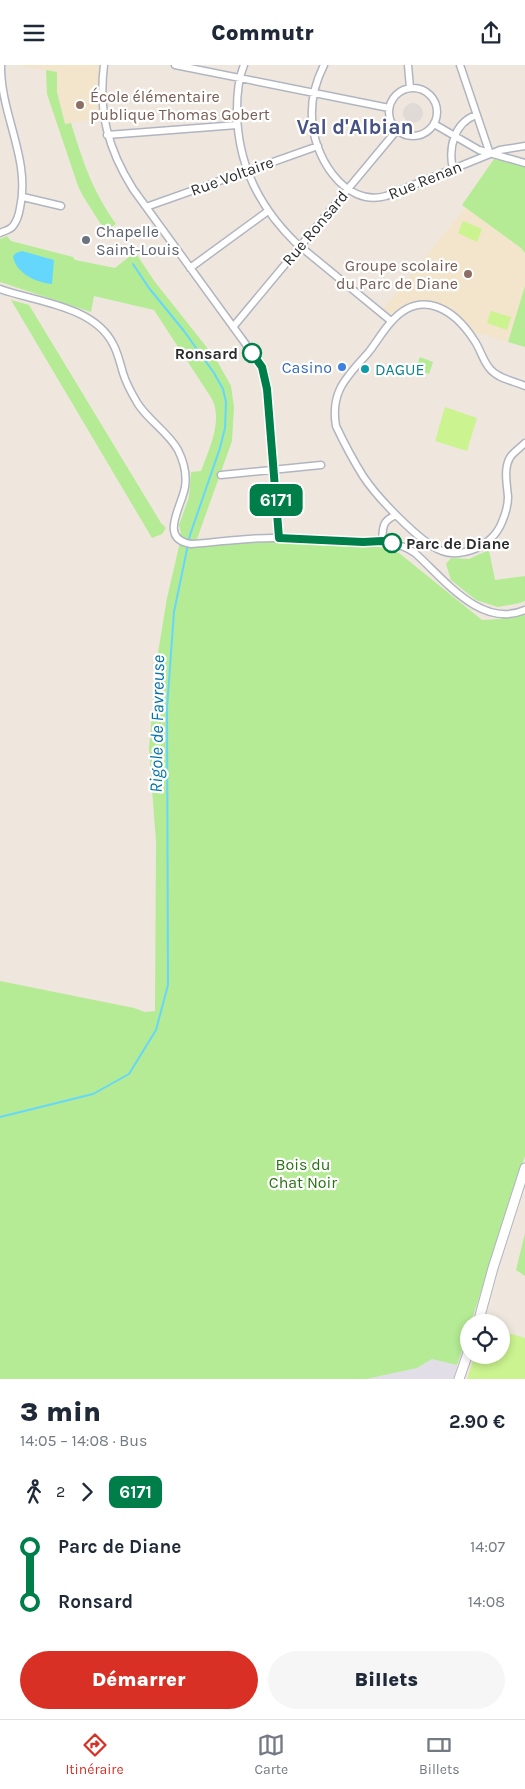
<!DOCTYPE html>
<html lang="fr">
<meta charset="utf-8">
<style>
body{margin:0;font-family:Karla,sans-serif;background:#f6f6f7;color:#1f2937;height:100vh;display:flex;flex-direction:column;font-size:19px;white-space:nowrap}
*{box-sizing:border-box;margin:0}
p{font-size:16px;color:#747a83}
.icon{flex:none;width:28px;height:28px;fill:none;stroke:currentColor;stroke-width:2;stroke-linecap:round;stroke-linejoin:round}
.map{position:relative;height:1314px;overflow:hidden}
.side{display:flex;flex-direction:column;background:#fff;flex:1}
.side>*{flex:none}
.badge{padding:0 10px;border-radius:8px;font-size:18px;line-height:32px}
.controls{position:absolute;left:460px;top:1249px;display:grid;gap:10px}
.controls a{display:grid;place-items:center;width:50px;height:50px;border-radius:50%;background:#fff;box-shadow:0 2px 8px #0003;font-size:25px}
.map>.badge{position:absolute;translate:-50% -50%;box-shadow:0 0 0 2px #fff}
.legs{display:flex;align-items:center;gap:8px;height:55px;padding:0 20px;font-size:16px}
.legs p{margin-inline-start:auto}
.overview{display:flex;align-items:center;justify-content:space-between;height:85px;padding:0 20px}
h1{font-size:28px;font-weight:800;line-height:38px}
.action{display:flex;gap:10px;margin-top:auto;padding:10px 20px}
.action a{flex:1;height:58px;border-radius:30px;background:#d93025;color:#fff;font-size:20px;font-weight:800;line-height:58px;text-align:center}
.action a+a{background:#f6f6f7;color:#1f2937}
ul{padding:0 20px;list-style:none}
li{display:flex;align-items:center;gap:18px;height:55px;font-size:19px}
li i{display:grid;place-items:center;width:8px;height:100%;margin:0 6px;background:currentColor}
li i::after{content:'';width:12px;height:12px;margin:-6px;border:4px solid;border-radius:50%;background:#fff}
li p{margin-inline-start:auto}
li:first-child i{background:linear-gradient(#0000 50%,currentColor 0)}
li:last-child i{background:linear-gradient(currentColor 50%,#0000 0)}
header{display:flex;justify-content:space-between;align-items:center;height:65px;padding:0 20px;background:#fff;font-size:22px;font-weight:800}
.tab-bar{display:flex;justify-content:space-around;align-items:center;height:70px;border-top:1px solid #e0e1e3;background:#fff;font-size:14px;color:#747a83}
.tab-bar a{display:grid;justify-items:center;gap:2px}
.tab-bar .selected{color:#d93025}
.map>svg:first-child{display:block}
.industrial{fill:#e1dee7}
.education{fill:#f2e5cb}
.green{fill:#b4eb94}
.pitch{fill:#cbf38f}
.plaza{fill:#dfdad5}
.water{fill:#66d7fc}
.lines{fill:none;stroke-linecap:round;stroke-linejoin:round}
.stream{stroke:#66d7fc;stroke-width:2}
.minor-casing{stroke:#b1b5c1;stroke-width:9}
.secondary-casing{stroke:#b1b5c1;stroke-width:11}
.minor{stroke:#fff;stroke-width:6}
.secondary{stroke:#fff;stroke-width:9}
.line-1-casing{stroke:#fff;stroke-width:11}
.line-1{stroke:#007e49;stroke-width:8}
.education-dot{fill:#8d6e63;stroke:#fff;stroke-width:2}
.worship-dot{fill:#6b7280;stroke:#fff;stroke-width:2}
.stop-1-dot{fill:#fff;stroke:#007e49;stroke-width:2.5}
.shop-dot{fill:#3f7fe0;stroke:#fff;stroke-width:2}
.culture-dot{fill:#0f9aa8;stroke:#fff;stroke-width:2}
.labels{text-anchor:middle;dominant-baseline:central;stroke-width:4.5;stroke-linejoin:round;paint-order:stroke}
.education-label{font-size:16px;fill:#785e54;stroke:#fff;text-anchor:start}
.street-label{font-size:16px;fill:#2c2c2c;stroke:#fff}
.worship-label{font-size:16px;fill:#5b616d;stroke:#fff;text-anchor:start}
.stop-label{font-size:16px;font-weight:bold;fill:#2c2c2c;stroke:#fff;text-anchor:end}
.shop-label{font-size:16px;fill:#366cbe;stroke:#fff;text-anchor:end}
.culture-label{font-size:16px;fill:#0d838f;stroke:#fff;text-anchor:start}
.park-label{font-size:16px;fill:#287313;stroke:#fff}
.water-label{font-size:18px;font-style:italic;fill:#0074ad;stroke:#fff}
.district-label{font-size:21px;font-weight:bold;fill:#475383;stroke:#fff}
</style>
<header><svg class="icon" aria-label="menu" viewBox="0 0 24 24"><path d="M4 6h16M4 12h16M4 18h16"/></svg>Commutr<svg class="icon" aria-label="share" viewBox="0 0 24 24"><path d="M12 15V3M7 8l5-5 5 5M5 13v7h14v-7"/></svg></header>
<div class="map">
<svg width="525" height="1314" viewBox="0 0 525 1314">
<rect width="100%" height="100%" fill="#efe7dd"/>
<path class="industrial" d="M432 1294 457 1300 453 1314H366L417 1303Z"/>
<path class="education" d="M14 0H101L98 19 100 53 65 59 57 27V7Z
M466 142 521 183 525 188V221L508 277 468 265 454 248 447 243 436 239 416 237 407 239 390 249 385 250 382 245Z"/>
<path class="green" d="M46 5 57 7V27L65 59 71 58C83 97 92 125 116 159L107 165 105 166 83 131 78 121 47 29Z
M494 94 525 100V188L521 183 462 140Z
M7 171 11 176 73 192 75 195 115 203 135 187 155 217 216 294 231 321 234 342 232 376 197 474C190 477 185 475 179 470L181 468 179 460 189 432 191 407 201 406C209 384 223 356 212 334L154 245 94 231 91 247 0 217V174Z
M525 221V282L508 277Z
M11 235 29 240 161 458 166 463 162 469 152 473Z
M420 292 433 297 429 309 415 304Z
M266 473 363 477 399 488 482 555 501 554 525 541V1091L471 1257 469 1258V1265L457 1300 432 1294 417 1303 366 1314H0V916L134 943 145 947 155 946 156 777 149 683 157 594 167 533 180 477Z
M489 485 495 515 525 511V536L520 538 498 542 476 535 451 515 446 499 451 493 469 494Z
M525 1168V1211L516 1205Z"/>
<path class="pitch" d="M463 156 482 164 477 177 458 168Z
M491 246 511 252 507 265 487 258Z
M445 342 477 353 467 386 435 376Z
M501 1266 525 1273V1314H467L475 1290H501Z"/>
<path class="plaza" d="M403 48a10 10 0 1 1 20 0a10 10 0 1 1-20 0Z"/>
<path class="water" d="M22 186 54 195 52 219C37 218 15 208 13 191L16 188Z"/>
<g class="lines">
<path class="stream" d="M0 1052 93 1029 129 1009 156 965 168 920 167 643 174 547 190 470 220 383 225 363 226 337 223 324 214 308 184 266 149 223 133 199"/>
<defs>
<path id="minor" d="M104 0C98 47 108 84 133 124L258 296 265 310 267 324 279 473
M175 0 389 43
M244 0C238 14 237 30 237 45 237 98 258 141 296 178L391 256
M324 0C316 16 311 34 312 52 312 88 343 143 386 131L500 85 525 81
M408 0 410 23
M460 0 490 89
M389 47a24 24 0 1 1 48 0a24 24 0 1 1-48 0Z
M434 59 479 85 525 98
M107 70 237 60
M453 104C448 83 454 58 476 50
M23 132 61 141
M146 142 318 81
M0 168C4 166 10 165 13 161 17 156 19 149 20 143 31 94 0 49 1 0
M190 203 268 146
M0 224C37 237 94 241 113 279 118 288 120 298 123 308 126 318 132 329 138 339 149 356 168 367 178 385 184 397 187 409 185 422 182 441 158 474 191 479 220 477 250 472 279 473 301 473 323 476 345 476 370 477 393 473 415 488 444 514 481 564 525 545
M233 262 397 65
M525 321C514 316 499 314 491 305 483 297 481 285 474 275 454 244 421 223 391 257 382 267 376 278 368 288 347 312 330 326 336 361 344 378 353 395 363 411 376 431 420 478 442 486 452 490 463 488 472 485 485 481 497 470 502 457 505 450 508 440 508 432 507 419 503 402 511 391 515 386 521 382 525 378
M221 410 321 400
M382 476C383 462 382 456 396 450"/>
<path id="secondary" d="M478 1258 493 1203 525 1103
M459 1314 469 1285"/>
</defs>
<use href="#minor" class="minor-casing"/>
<use href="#secondary" class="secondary-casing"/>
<use href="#minor" class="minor"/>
<use href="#secondary" class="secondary"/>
</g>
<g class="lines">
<defs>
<path id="line-1" d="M252 288 262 302 267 324 279 473 363 477 382 476 392 478"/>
</defs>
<use href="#line-1" class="line-1-casing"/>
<use href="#line-1" class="line-1"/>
</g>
<g class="education-dot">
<circle cx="80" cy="40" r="5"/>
<circle cx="468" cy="209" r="5"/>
</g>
<circle class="worship-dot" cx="86" cy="175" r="5"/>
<g class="stop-1-dot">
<circle cx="252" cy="288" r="9"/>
<circle cx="392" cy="478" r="9"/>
</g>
<circle class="shop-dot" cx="342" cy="302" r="5"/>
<circle class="culture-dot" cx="365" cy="304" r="5"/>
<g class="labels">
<g class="education-label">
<text x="90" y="31">École élémentaire<tspan x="90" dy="18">publique Thomas Gobert</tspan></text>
<text x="458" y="200" text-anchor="end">Groupe scolaire<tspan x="458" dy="18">du Parc de Diane</tspan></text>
</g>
<g class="street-label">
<text transform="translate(232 111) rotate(-20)">Rue Voltaire</text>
<text transform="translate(425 115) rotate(-22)">Rue Renan</text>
<text transform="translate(315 163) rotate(-50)">Rue Ronsard</text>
</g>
<g class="worship-label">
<text x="96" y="166">Chapelle<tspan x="96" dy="18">Saint-Louis</tspan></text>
</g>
<g class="stop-label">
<text x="238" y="288">Ronsard</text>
<text x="406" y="478" text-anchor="start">Parc de Diane</text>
</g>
<g class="shop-label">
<text x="332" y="302">Casino</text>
</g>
<g class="culture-label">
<text x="375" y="304">DAGUE</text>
</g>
<g class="park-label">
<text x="303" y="1099">Bois du<tspan x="303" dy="18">Chat Noir</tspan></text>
</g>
<g class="water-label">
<text transform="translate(157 659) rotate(-89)">Rigole de Favreuse</text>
</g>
<g class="district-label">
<text x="355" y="62">Val d'Albian</text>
</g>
</g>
</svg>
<div class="controls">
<a><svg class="icon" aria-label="locate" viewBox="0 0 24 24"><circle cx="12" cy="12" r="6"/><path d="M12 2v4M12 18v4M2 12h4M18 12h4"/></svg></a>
</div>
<b class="badge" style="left:276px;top:435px;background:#007e49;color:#fff">6171</b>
</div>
<section class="side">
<div class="overview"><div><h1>3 min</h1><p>14:05 – 14:08 · Bus</p></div><b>2.90 €</b></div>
<div class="legs"><svg class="icon" aria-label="walk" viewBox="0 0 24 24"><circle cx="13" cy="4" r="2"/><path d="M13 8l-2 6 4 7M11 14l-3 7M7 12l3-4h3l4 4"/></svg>2<svg class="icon" aria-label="forward" viewBox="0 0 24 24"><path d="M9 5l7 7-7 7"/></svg><b class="badge" style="background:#007e49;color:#fff">6171</b></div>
<ul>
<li><i style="color:#007e49"></i><b>Parc de Diane</b><p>14:07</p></li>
<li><i style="color:#007e49"></i><b>Ronsard</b><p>14:08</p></li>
</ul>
<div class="action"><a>Démarrer</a><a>Billets</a></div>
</section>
<nav class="tab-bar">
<a class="selected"><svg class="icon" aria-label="directions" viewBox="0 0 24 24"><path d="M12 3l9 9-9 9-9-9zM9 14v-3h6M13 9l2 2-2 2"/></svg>Itinéraire</a>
<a><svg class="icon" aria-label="map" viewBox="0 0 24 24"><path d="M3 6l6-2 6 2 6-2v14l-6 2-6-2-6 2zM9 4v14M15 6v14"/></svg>Carte</a>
<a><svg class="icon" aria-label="tickets" viewBox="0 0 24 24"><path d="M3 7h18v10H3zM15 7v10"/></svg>Billets</a>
</nav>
